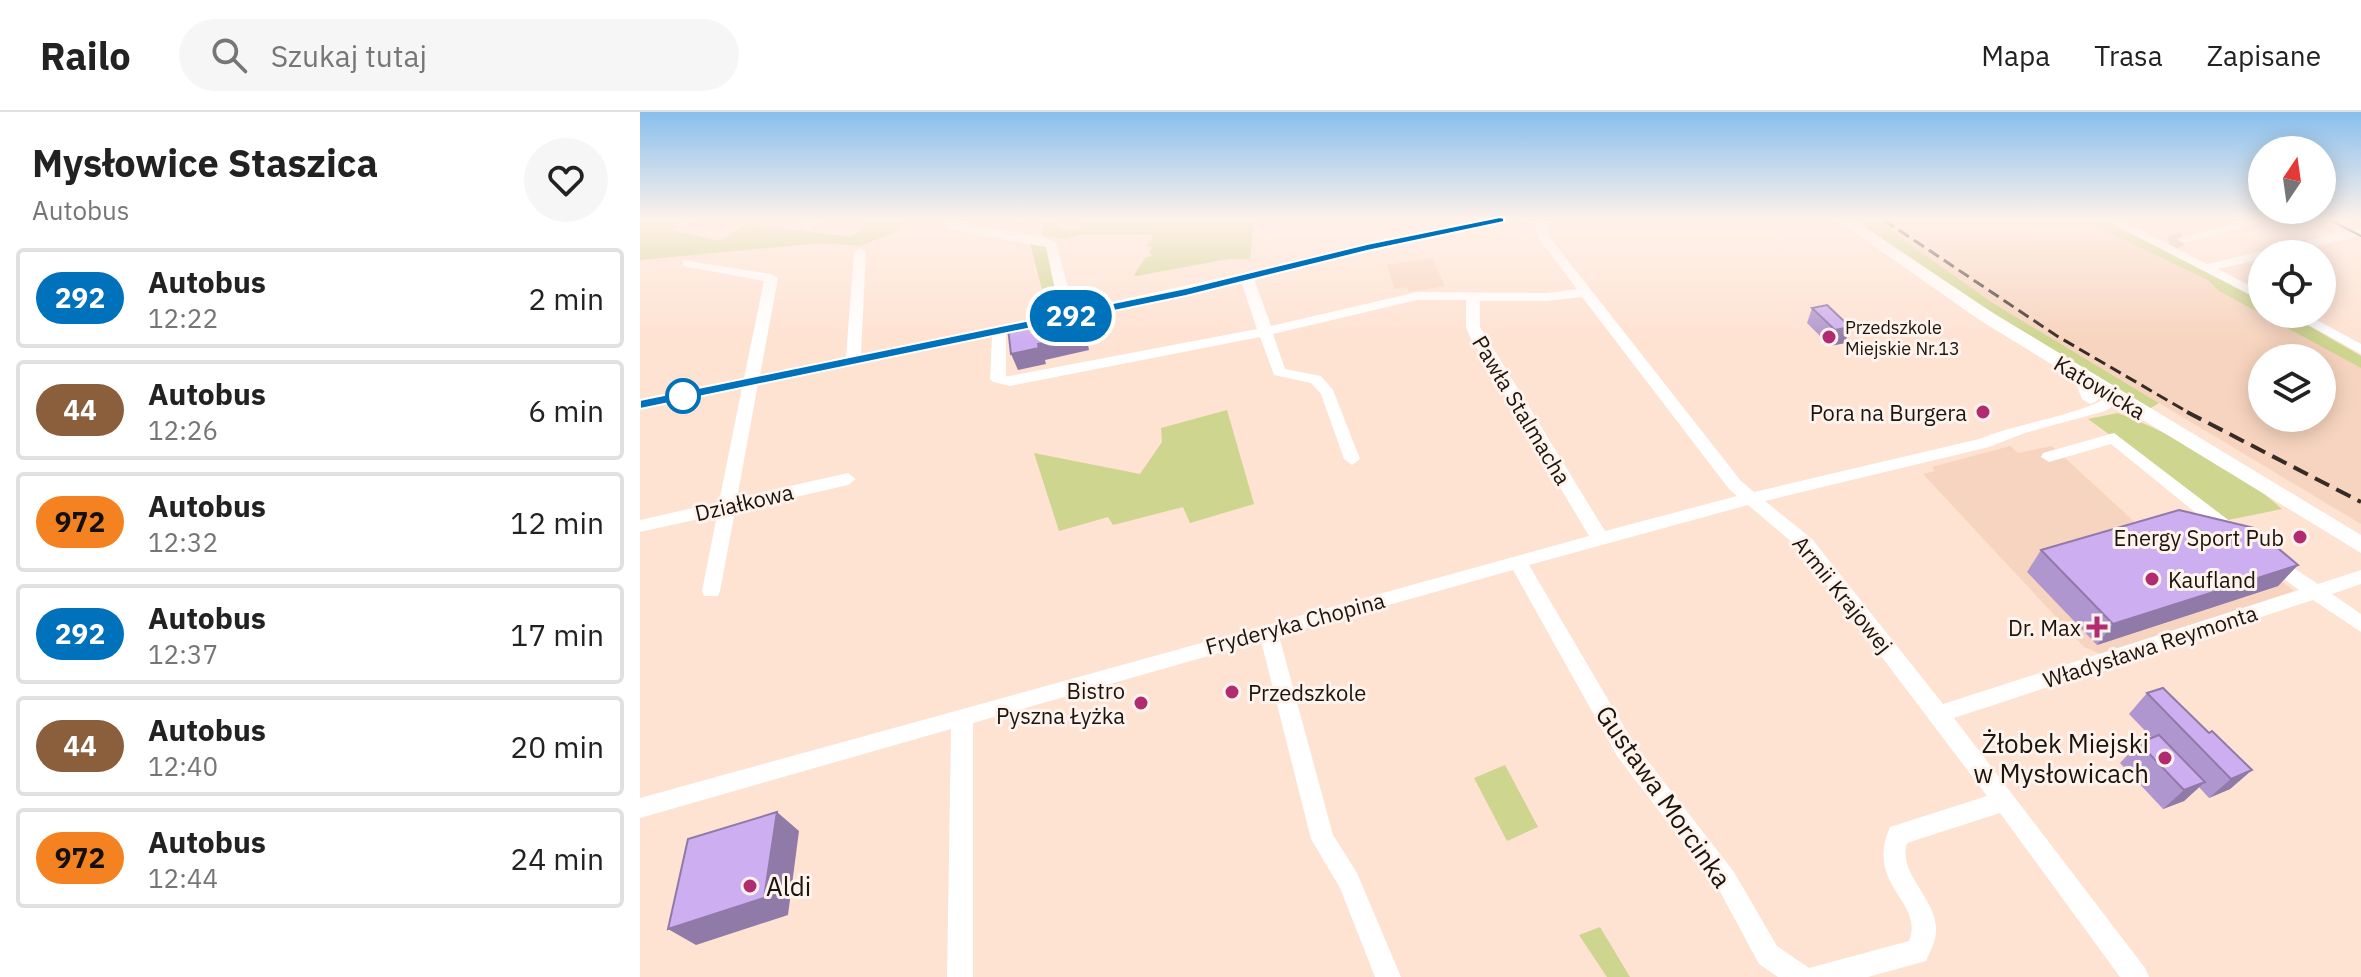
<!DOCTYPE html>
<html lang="pl">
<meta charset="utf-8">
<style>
body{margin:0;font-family:"IBM Plex Sans",sans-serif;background:#f6f6f6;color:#222;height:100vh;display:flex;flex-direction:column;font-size:30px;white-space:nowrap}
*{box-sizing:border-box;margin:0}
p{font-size:26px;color:#767676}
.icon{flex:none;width:44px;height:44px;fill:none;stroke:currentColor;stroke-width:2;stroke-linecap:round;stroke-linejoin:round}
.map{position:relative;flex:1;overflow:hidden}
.drawer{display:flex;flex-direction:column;background:#fff;width:640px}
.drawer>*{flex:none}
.badge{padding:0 16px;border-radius:26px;font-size:28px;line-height:52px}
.needle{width:52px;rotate:13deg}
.buttons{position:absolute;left:1608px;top:24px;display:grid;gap:16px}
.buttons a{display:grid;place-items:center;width:88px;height:88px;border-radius:50%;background:#fff;box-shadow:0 4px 20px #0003;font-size:40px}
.map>.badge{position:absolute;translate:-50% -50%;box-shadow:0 0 0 4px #fff}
.round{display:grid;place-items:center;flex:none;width:84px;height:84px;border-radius:42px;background:#f6f6f6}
.summary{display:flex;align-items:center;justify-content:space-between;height:136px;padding:0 32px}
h1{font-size:38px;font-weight:700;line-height:60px}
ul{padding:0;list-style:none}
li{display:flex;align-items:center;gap:24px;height:100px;margin:0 16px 12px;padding:0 16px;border:4px solid #e0e0e0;border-radius:8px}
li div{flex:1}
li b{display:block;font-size:30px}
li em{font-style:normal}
li .badge{min-width:88px;font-weight:700;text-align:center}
header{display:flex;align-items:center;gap:48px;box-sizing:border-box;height:112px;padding:0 40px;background:#fff;border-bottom:2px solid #e0e0e0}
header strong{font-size:38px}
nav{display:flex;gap:44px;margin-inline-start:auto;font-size:28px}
.search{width:560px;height:72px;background:#f6f6f6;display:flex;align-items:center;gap:20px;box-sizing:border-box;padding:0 28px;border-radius:44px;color:#767676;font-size:30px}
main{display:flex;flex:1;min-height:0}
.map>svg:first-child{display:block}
.built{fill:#f7d4bf;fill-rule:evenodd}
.green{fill:#ced58f}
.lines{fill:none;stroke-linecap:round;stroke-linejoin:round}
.minor-tunnel{stroke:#dcc3b5;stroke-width:14;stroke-dasharray:14 7;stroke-linecap:butt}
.minor{fill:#fff;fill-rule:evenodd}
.major{fill:#fff;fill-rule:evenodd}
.tram{stroke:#372c25;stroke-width:2}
.rail-far1{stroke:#372c25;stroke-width:3;stroke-dasharray:12 6;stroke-linecap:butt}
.rail{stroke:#372c25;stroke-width:4;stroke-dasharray:16 8;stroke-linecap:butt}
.wall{fill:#b096ce}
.shaded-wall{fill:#907aa8}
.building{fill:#cdaef0;stroke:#907aa8;stroke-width:2}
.line{fill:#0072bc;stroke:#fff;stroke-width:2}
.poi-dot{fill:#b12b70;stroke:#fff3ed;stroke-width:3}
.stop-dot{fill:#fff;stroke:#0072bc;stroke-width:4}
.labels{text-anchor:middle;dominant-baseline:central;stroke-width:6;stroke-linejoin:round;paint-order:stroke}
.far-poi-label{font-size:18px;fill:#1d140e;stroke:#fff3ed;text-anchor:start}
.street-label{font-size:22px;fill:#1d140e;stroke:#fff3ed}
.poi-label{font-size:22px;fill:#1d140e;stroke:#fff3ed;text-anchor:end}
.near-poi-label{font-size:26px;fill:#1d140e;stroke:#fff3ed;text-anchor:end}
.near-street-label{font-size:26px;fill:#1d140e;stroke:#fff3ed}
</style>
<header>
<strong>Railo</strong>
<div class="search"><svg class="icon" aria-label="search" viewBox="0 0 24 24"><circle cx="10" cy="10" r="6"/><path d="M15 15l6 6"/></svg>Szukaj tutaj</div>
<nav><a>Mapa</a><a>Trasa</a><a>Zapisane</a></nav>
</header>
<main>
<section class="drawer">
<div class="summary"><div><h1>Mysłowice Staszica</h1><p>Autobus</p></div><a class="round"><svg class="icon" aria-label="heart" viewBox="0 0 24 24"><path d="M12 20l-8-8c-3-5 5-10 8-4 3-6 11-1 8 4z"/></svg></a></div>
<ul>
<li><span class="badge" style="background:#0072bc;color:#fff">292</span><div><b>Autobus</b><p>12:22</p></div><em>2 min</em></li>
<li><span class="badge" style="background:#8b5e3c;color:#fff">44</span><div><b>Autobus</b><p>12:26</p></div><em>6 min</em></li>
<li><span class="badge" style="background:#f58220;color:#111">972</span><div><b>Autobus</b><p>12:32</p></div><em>12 min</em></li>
<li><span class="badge" style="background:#0072bc;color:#fff">292</span><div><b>Autobus</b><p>12:37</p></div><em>17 min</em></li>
<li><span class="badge" style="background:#8b5e3c;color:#fff">44</span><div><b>Autobus</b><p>12:40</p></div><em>20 min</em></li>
<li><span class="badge" style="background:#f58220;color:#111">972</span><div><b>Autobus</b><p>12:44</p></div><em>24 min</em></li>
</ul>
</section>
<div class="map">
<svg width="1721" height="865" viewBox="0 0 1721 865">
<rect width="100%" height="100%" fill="#fee2d2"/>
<path class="built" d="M1235 108H1464L1602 177 1622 202H1648L1721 244V412L1353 191ZM1622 246H1682V306H1622Z
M792 146 805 174 769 180 767 175 754 177 747 153Z
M1370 334 1378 341 1412 334 1499 414 1558 401 1654 479 1463 543 1444 535 1283 362 1295 359 1292 355Z"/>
<path class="green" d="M0 108H40L31 118 81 129 105 112 211 125 235 108H268L251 122 220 134 181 131 0 148Z
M450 108H614L610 147H588L496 164 494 163 506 145 513 144 509 141 512 135 506 134 512 128 511 123H442L422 127 402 124 404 111 421 113 418 116 435 119Z
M1215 108H1235L1353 191 1519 291 1509 297 1327 185Z
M1442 108H1464L1602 177 1622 188V202H1648L1721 244V256L1579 179 1568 168Z
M390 131 407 134 419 196 407 197Z
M587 298 614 392 550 411 543 395 473 413 468 405 419 419 394 341 500 362 522 330 521 316Z
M1478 301C1531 321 1600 359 1642 397L1588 408 1448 307Z
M865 653 898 715 867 729 834 666Z
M960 815 990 865H967L939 823Z"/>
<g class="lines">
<path class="minor-tunnel" d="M1529 131 1543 127"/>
<path class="minor" d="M38 108H52L43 114 39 113Z
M167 108H181L170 117H162L160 114Z
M310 108H322L320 112 399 124 416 130 434 198 843 108H866L614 167 631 214 777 180 907 181 937 177 899 127 895 111 905 108 911 127 1101 369 1114 380 1339 327C1376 312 1418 307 1454 292 1465 288 1472 280 1483 283L1486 286 1465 299 1385 321 1349 335 1125 389 1172 427 1303 592 1659 478 1625 453 1622 448 1625 443 1631 441 1678 472 1721 458V472L1692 482 1721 502V520L1673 488 1314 606 1505 856 1509 865H1480L1360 701 1267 731C1257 762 1298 787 1296 819 1296 829 1290 840 1286 849L1228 865H1138L1119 852 1078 776 977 644 873 458 639 524 693 723 717 761 761 865H735L700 776 671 727 621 529 333 611V865H307L311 617 0 706V686L949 424 830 225 826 215V188H777L633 222 645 257 681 264 693 278 720 347 712 353 704 347 681 282 671 271 634 263 620 225 370 274 353 270 350 267 352 224 118 272 97 386 208 361 216 367 208 373 95 399 80 479 78 484H64L62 479 77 403 0 420V408L79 390 102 276 0 297V287L104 266 124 169 43 154V148L131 162 138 166 120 263 206 245 214 140 220 136 226 140 221 242 398 208V214L366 221V264H370L617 217 601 169 428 208 413 209V203L420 201 406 135 313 118 307 113ZM942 185 1089 377 1097 384 965 419 840 215V189H907ZM1108 393 1160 437 1347 684 1250 715C1224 774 1285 789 1269 829L1169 856 1137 834 1094 760 993 630 889 453Z
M1465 108H1481L1567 152 1721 116V124L1643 142H1622V147L1578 157 1622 180V189Z
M1609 108H1632L1543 131 1537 127Z
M1649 202H1666L1721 232V242Z
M1439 257 1446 262 1458 287 1455 290 1450 292 1442 287 1432 262Z
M1474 321 1600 417 1603 422 1600 427H1588L1471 332 1409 350 1401 345 1403 341Z"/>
<path class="major" d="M1197 108H1214L1353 201 1721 423V441L1341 209Z"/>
<path class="tram" d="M1690 108 1721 124"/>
<path class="rail-far1" d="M1244 108 1417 224 1551 302"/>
<path class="rail" d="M1547 300 1721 390"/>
</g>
<path class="wall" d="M1187 193 1205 231 1190 234 1167 211 1172 196Z
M1401 438 1658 453 1638 474 1457 533 1387 460Z
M1507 581 1569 621 1612 658 1590 677 1569 686 1559 675 1544 689 1523 697 1480 651 1499 631 1512 626 1489 602Z"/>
<path class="shaded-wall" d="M439 201 445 217 449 238 405 248 406 252 378 258 371 242 398 232Z
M1210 215 1205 231 1190 234 1195 218Z
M1658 453 1638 474 1457 533 1473 512Z
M1612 658 1590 677 1569 686 1591 667Z
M1565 670 1544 689 1523 697 1544 678Z
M137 700 159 719 148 803 56 833 28 817Z"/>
<path class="building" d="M1187 193 1210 215 1195 218 1172 196Z
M439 201 443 222 398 232 399 236 371 242 368 216Z
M1539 398 1614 416 1658 453 1473 512 1401 438Z
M1523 576 1569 621 1572 619 1612 658 1591 667 1507 581Z
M1519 623 1565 670 1544 678 1499 631Z
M137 700 124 786 28 817 48 727Z"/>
<linearGradient id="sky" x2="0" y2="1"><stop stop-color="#88bfed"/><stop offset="0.47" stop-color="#fff2eb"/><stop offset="1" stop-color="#fff2eb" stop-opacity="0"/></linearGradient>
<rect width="1721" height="229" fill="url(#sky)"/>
<path class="line" d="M860 105 864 106V110L727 139 546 184 0 297V288L546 176 727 132Z"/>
<g class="poi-dot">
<circle cx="1189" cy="225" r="8"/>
<circle cx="1343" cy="300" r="8"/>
<circle cx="1660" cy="425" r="8"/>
<circle cx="1512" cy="467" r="8"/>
<path d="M1453 503h8v8h8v8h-8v8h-8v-8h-8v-8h8z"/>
<circle cx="592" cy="580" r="8"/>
<circle cx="501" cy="591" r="8"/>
<circle cx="1525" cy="646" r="8"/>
<circle cx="110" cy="774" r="8"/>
</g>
<circle class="stop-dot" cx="43" cy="284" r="16"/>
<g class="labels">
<g class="far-poi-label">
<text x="1205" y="215">Przedszkole<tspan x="1205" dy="21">Miejskie Nr.13</tspan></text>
</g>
<g class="street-label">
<text transform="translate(1460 275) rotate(31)">Katowicka</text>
<text transform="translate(882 298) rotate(59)">Pawła Stalmacha</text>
<text transform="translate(104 390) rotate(-13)">Działkowa</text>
<text transform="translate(1203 482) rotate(51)">Armii Krajowej</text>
<text transform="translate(655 511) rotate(-15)">Fryderyka Chopina</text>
<text transform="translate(1510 534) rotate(-18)">Władysława Reymonta</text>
</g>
<g class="poi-label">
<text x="1327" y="300">Pora na Burgera</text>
<text x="1644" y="425">Energy Sport Pub</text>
<text x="1528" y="467" text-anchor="start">Kaufland</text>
<text x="1441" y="515">Dr. Max</text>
<text x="485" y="578">Bistro<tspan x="485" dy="25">Pyszna Łyżka</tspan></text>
<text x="608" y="580" text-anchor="start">Przedszkole</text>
</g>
<g class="near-poi-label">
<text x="1509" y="631">Żłobek Miejski<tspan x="1509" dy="30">w Mysłowicach</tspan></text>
<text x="126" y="774" text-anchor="start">Aldi</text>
</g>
<g class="near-street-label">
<text transform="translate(1024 684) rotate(55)">Gustawa Morcinka</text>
</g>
</g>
</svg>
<div class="buttons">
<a><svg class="needle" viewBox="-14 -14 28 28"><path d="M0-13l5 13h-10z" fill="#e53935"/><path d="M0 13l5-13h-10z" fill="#767676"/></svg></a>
<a><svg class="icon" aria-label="locate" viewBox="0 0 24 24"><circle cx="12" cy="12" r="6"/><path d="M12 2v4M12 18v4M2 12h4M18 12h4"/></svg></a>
<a><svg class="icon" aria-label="layers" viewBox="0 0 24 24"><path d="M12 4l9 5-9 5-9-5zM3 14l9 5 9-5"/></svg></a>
</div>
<b class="badge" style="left:431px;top:204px;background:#0072bc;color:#fff">292</b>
</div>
</main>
